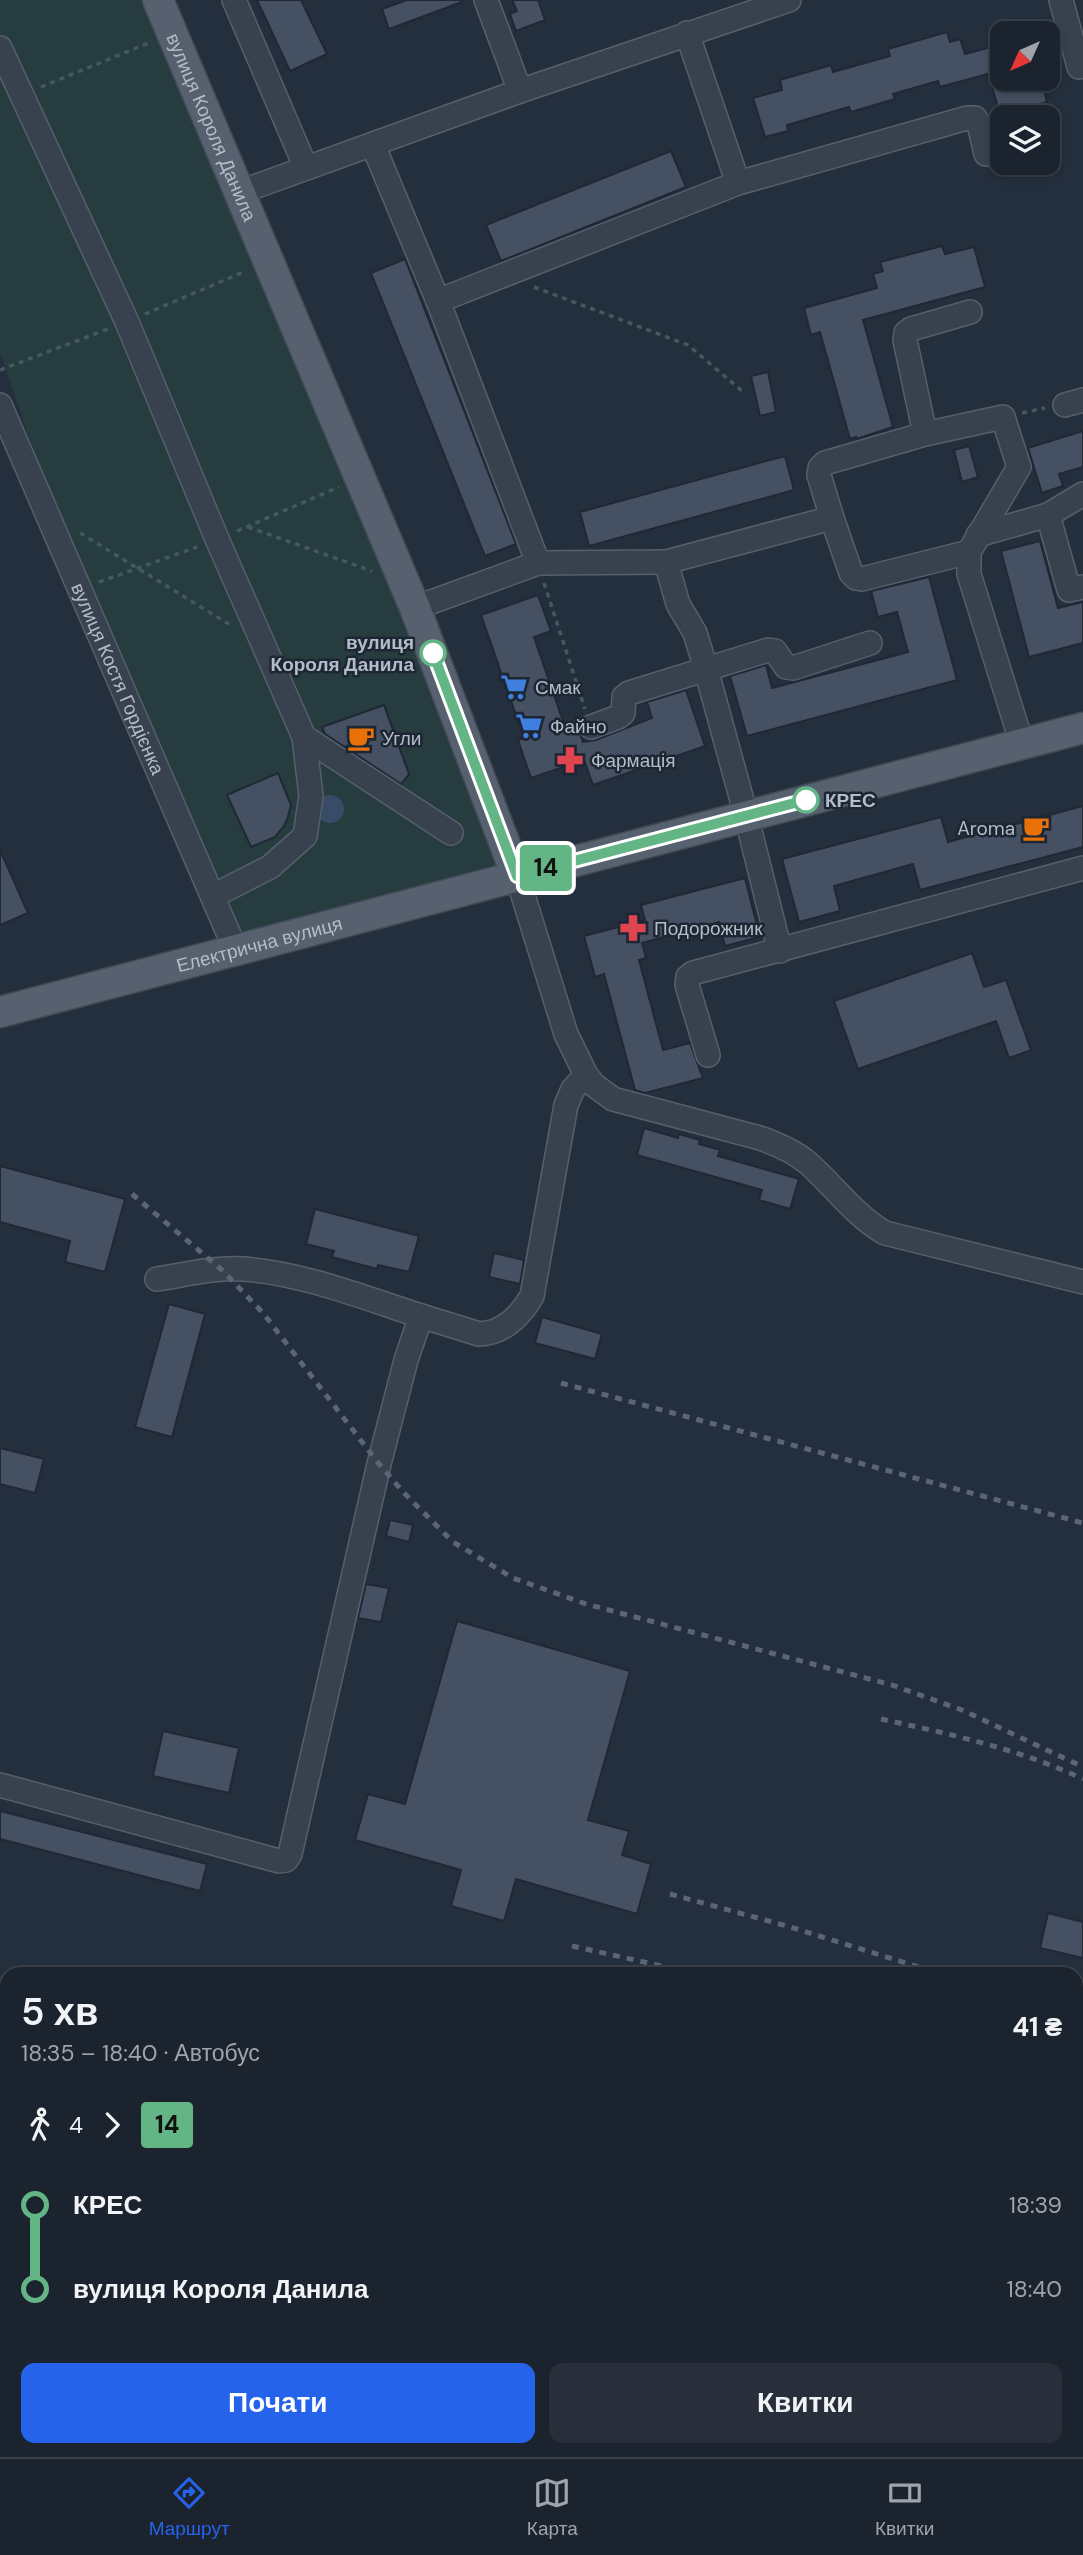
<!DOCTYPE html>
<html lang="uk">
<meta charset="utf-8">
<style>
body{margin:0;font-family:"DM Sans",sans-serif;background:#282f3a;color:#f1f3f6;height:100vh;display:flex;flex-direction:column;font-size:26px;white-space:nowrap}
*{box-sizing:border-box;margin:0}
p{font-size:23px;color:#a0a4aa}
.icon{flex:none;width:38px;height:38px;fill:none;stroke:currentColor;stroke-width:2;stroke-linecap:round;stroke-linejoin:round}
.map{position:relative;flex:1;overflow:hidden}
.drawer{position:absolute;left:0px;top:1967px;width:1083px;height:490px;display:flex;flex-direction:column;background:#1b232e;border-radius:21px 21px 0 0;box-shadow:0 4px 10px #0003,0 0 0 2px #39404a}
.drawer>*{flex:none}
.badge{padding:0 14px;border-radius:5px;font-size:24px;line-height:46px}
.needle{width:46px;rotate:225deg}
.fabs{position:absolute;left:990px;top:21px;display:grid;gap:14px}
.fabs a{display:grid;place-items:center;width:70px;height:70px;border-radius:14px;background:#1b232e;box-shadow:0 4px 10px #0003,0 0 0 2px #39404a;font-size:35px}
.map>.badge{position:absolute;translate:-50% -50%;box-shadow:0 0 0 4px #fff}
.legs{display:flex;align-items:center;gap:10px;height:77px;padding:0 21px;font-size:23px}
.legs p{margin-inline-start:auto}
.summary{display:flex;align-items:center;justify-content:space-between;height:119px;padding:0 21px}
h1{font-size:38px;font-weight:600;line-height:52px}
.primary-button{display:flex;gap:14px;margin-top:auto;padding:14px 21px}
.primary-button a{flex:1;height:80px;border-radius:14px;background:#2563eb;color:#fff;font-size:28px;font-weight:600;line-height:80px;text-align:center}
.primary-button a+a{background:#282f3a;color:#f1f3f6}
ul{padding:0 21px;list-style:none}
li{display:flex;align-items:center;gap:24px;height:84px;font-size:26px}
li i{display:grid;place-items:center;width:10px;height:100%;margin:0 9px;background:currentColor}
li i::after{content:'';width:18px;height:18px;margin:-9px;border:5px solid;border-radius:50%;background:#1b232e}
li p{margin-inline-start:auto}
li:first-child i{background:linear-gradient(#0000 50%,currentColor 0)}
li:last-child i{background:linear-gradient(currentColor 50%,#0000 0)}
.tabs{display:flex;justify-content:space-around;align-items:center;height:98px;border-top:2px solid #39404a;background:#1b232e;font-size:19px;color:#a0a4aa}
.tabs a{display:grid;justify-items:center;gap:4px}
.tabs .active{color:#2563eb}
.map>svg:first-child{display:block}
.green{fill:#263c3f}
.water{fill:#394c67}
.building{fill:#455162;stroke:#1f2835;stroke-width:2}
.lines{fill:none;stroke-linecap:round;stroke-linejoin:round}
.minor-casing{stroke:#565f6c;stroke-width:26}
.major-casing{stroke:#414a57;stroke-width:33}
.path{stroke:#44595c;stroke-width:3.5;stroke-dasharray:5 5;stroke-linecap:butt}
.minor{stroke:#38414e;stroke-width:23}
.major{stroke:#56606e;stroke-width:30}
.rail{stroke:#5a6575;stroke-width:5;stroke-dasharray:7 7;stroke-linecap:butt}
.line-1-casing{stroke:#fff;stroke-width:16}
.line-1{stroke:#64b586;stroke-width:10}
.stop-1-dot{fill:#fff;stroke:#64b586;stroke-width:3.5}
.labels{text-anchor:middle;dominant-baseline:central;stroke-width:5;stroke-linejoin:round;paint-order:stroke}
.street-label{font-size:19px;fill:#b4bcc9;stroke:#1d2633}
.stop-label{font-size:19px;font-weight:bold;fill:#b4bcc9;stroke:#1d2633;text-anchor:end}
.poi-label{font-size:19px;fill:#b4bcc9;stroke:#1d2633;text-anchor:start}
</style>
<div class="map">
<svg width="1083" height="2457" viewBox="0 0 1083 2457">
<rect width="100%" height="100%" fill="#242f3e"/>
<path class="green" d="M0 0H158L517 876 236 951 80 589 0 352Z"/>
<path class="water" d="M316 809a14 14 0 1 1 28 0a14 14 0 1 1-28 0Z"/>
<path class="building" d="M257 0H301L327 54 290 71Z
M407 0H462V2L389 29 382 9Z
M512 0H538L545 20 516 31 510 14 517 11Z
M947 32 950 42 960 39 965 54 995 46 997 54 1003 52V79H1041L1047 102 1037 105 1040 113 1024 117H1001L988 74 940 87 938 81 893 94 895 99 851 112 849 107 787 125 788 131 765 137 753 98 782 90 780 80 831 65 833 72 890 56 888 49Z
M671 151 686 187 501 261 486 225Z
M942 246 945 254 974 247 985 287 863 320 893 427 856 439V437L850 439 820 332 811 335 804 308 877 288 873 274 883 271 880 262Z
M405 259 516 544 485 556 371 273Z
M768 372 776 412 760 416 751 376Z
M1083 431V467L1059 474 1063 486 1042 493 1028 448Z
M969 446 978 477 962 482 954 450Z
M785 456 794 490 589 546 580 512Z
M1040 541 1058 608 1083 602V643L1029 657 1001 551Z
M929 577 957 680 747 736 730 676 766 665 772 688 908 652 897 612 878 617 871 591Z
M538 595 551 631 534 637 566 730 577 726 583 742 596 740 652 718 647 702 686 690 705 746 593 785 584 760 531 778 518 740 524 738 481 615Z
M384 705 409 774 401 784 325 734 322 727Z
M278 773 291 805 288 817 284 826 275 837 251 847 227 795Z
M1083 806V847L920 890 913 864 834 886 840 911 799 922 782 859 941 817 948 842Z
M0 850 28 913 0 925Z
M745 878 760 937 725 946 719 922 642 943 646 958 639 960 663 1050 690 1043 703 1078 645 1093 635 1090 604 974 595 977 584 936 645 920 641 905Z
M972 953 984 987 1006 980 1031 1050 1009 1058 996 1021 858 1069 834 1001Z
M644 1128 678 1138 679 1134 700 1140 699 1144 720 1150 718 1156 799 1179 790 1209 759 1200 762 1190 637 1155Z
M0 1166 125 1199 105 1272 65 1262 70 1241 0 1222Z
M315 1209 419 1236 409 1272 378 1265 377 1269 332 1257 334 1251 306 1244Z
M494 1253 524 1260 520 1284 489 1277Z
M169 1304 205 1314 172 1437 135 1427Z
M542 1317 602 1334 595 1359 535 1343Z
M0 1448 44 1459 35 1493 0 1484Z
M390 1520 413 1525 409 1542 386 1536Z
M366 1584 389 1588 381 1622 358 1618Z
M457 1621 630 1671 588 1820 629 1831 622 1855 651 1864 637 1914 516 1879 504 1921 451 1906 461 1870 355 1840 368 1794 405 1804Z
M163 1731 239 1748 229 1793 153 1776Z
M0 1811 207 1864 200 1891 0 1839Z
M1048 1913 1083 1922V1958L1040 1948Z"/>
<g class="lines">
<defs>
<g id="minor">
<path d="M234 0 306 168"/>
<path d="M486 0 520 91"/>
<path d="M1061 0 1079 67 1083 66"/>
<path d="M687 33 738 183 967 118H975L979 124 986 154"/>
<path d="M0 48 127 322 217 539 304 737 451 833"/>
<path d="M373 145 438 301"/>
<path d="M240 192 520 91 789 0"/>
<path id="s1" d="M0 405 236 951"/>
<path d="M1065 405 1083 400"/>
<path d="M925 434 905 340 906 333 911 329 970 312"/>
<path d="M1048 515 1083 494"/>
<path d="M832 518 851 573 856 578 862 579 969 552"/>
<path d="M978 535 1048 515 1069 590 1083 587"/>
<path d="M538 563 666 562"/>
<path d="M415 608 538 563 438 301 738 183"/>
<path d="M591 727 618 717 623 713 624 697 629 693 768 650 775 651 786 667 793 668 870 643"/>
<path d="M517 876 566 1034 586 1075 594 1085 613 1099 760 1138C777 1144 794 1151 808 1163 834 1186 855 1216 885 1233L1083 1282"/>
<path d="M213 896 270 867 305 836 311 796 304 737"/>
<path d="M780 951 746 815 706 669 695 633 678 604 666 562 832 518 819 475 820 468 825 463 925 434 1003 417 1019 467 969 552V574L1022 744"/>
<path d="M708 1055 687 985 688 977 693 973 1083 868"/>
<path d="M157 1279C184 1275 215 1267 243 1269 302 1273 365 1298 421 1316"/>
<path d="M0 1785 279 1861 286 1860 290 1854 379 1464 406 1360 421 1316 479 1334C504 1333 520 1316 532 1296L566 1105 573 1089 586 1075"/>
</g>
<g id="major">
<path id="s2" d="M158 0 415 608 517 876"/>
<path id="s3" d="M0 1012 1083 728"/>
</g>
</defs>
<use href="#minor" class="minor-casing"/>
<use href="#major" class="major-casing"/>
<path class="path" d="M41 87 151 42
M534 287 688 345 742 391
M145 314 246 271
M0 370 108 329
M1022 413 1045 408
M248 527 372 571
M237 531 339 487
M80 533 232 626
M99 582 197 547
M544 583 585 709"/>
<use href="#minor" class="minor"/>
<use href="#major" class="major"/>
<path class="rail" d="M132 1194 222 1270 263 1313 379 1464 404 1493 453 1542 513 1578 586 1604 892 1685 962 1710 1083 1767
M561 1383 1083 1523
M881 1719C950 1734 1019 1749 1083 1779
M670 1894 787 1926 941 1974
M572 1946 698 1974
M1076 2043 1083 2047
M1076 2078 1083 2081
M0 2144 7 2146
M0 2178 7 2180
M1076 2419 1083 2420
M1076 2449 1083 2451"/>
</g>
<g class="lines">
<defs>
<path id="line-1" d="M433 653 517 876 806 800"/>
</defs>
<use href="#line-1" class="line-1-casing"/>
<use href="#line-1" class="line-1"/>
</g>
<defs>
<symbol id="supermarket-bare" viewBox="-9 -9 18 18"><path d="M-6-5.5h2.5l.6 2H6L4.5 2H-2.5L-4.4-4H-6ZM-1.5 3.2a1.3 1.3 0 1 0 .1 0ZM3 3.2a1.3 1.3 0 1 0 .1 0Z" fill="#3f7fe0" stroke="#1d2633" stroke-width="2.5" paint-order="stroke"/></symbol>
<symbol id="cafe-bare" viewBox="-9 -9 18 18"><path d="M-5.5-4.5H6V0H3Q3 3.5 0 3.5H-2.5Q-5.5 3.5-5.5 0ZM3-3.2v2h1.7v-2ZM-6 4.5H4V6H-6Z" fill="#e8710a" stroke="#1d2633" stroke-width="2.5" paint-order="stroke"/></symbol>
<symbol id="pharmacy-bare" viewBox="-9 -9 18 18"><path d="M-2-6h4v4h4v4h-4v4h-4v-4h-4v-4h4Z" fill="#e0444e" stroke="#1d2633" stroke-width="2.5" paint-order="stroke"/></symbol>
</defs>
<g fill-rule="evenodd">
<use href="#supermarket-bare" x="495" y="668" width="38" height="38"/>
<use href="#supermarket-bare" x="510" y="707" width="38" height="38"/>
<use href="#cafe-bare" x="342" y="719" width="38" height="38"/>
<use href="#pharmacy-bare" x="551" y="741" width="38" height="38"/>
<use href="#cafe-bare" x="1017" y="809" width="38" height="38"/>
<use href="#pharmacy-bare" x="614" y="909" width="38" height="38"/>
</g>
<g class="stop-1-dot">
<circle cx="433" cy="653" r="12"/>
<circle cx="806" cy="800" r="12"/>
</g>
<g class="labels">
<g class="street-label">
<text stroke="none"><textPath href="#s2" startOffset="138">вулиця Короля Данила</textPath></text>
<text stroke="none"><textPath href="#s1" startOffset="298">вулиця Костя Гордієнка</textPath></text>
<text stroke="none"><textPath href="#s3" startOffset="268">Електрична вулиця</textPath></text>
</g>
<g class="stop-label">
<text x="414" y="642">вулиця<tspan x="414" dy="22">Короля Данила</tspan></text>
<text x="825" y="800" text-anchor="start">КРЕС</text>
</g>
<g class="poi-label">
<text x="535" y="687">Смак</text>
<text x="550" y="726">Файно</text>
<text x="382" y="738">Угли</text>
<text x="591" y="760">Фармація</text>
<text x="1015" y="828" text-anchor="end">Aroma</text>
<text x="654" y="928">Подорожник</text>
</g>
</g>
</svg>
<div class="fabs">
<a><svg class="needle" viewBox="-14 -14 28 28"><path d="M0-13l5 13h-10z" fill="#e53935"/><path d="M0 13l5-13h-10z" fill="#a0a4aa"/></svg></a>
<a><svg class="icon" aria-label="layers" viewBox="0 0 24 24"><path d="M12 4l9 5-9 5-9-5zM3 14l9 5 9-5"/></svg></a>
</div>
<b class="badge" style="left:546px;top:868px;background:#64b586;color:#111">14</b>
<section class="drawer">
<div class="summary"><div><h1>5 хв</h1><p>18:35 – 18:40 · Автобус</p></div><b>41 ₴</b></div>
<div class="legs"><svg class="icon" aria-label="walk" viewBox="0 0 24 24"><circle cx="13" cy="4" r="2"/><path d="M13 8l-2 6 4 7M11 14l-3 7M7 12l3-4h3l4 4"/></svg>4<svg class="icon" aria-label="forward" viewBox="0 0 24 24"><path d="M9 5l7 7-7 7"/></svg><b class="badge" style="background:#64b586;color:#111">14</b></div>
<ul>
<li><i style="color:#64b586"></i><b>КРЕС</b><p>18:39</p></li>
<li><i style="color:#64b586"></i><b>вулиця Короля Данила</b><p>18:40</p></li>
</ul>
<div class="primary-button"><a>Почати</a><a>Квитки</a></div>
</section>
</div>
<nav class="tabs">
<a class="active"><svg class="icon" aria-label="directions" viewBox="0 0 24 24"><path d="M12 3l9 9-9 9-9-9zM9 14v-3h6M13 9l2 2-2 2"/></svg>Маршрут</a>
<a><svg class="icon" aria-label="map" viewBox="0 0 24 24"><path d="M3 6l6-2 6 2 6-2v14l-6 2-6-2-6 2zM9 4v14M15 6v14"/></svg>Карта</a>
<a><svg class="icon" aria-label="tickets" viewBox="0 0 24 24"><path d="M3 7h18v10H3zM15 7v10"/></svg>Квитки</a>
</nav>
